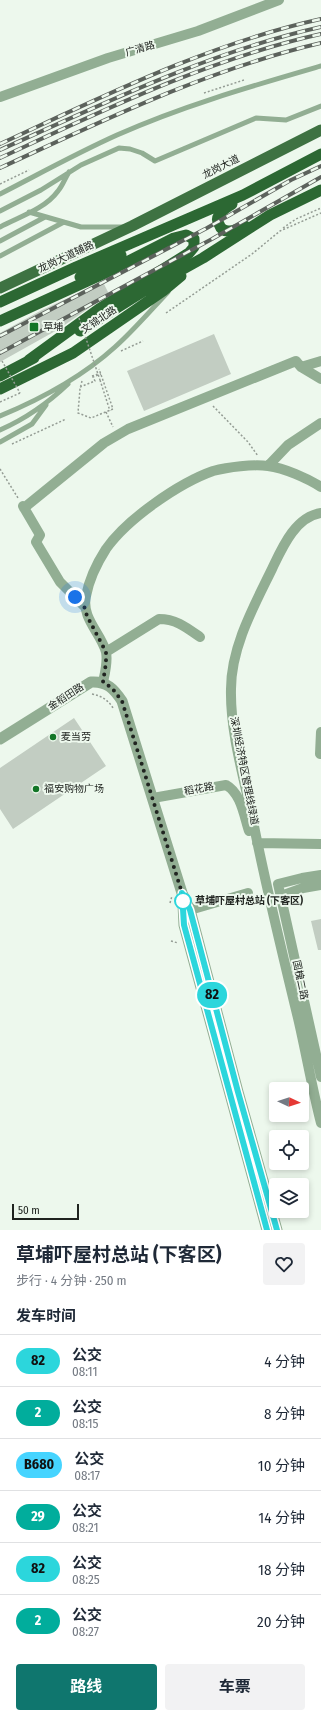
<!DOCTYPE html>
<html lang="zh">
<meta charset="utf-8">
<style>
body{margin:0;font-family:"Fira Sans Condensed","Noto Sans SC",sans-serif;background:#f2f2f3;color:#1f2937;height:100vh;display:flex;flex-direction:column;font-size:15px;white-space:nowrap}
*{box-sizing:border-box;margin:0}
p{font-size:13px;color:#747a83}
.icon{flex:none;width:22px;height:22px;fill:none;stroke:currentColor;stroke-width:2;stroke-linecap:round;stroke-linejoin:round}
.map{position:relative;height:1230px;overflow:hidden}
.drawer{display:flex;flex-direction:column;background:#fff;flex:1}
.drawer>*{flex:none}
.badge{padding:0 8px;border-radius:13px;font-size:14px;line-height:26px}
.needle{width:26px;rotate:94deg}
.buttons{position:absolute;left:269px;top:1082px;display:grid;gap:8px}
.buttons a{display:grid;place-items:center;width:40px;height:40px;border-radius:4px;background:#fff;box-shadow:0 2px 6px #0003;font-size:20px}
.scale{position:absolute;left:12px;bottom:10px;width:67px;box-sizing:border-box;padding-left:4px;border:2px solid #202420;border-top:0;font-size:11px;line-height:14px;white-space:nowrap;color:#202420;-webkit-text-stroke:3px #edf8ed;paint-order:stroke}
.you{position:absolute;width:20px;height:20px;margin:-10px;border:3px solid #fff;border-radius:50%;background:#1a73e8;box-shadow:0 0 0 6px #1a73e833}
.map>.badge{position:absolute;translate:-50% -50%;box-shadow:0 0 0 2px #fff}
h2{padding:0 16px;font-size:15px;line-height:36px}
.round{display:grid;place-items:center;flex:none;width:42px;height:42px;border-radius:4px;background:#f2f2f3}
.head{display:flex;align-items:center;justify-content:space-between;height:68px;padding:0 16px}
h1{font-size:19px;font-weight:700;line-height:30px}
.action{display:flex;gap:8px;margin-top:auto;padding:8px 16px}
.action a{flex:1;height:46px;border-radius:4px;background:#0f766e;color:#fff;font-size:16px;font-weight:700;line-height:46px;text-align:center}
.action a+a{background:#f2f2f3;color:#1f2937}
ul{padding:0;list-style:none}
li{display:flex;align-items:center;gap:12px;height:52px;padding:0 16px;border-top:1px solid #e0e1e3}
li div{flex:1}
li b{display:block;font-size:15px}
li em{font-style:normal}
li .badge{min-width:44px;font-weight:700;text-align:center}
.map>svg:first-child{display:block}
.building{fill:#c2cdc2}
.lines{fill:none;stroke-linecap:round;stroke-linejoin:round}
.path{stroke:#949c94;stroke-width:1.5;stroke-dasharray:2 2;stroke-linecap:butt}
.service{stroke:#92ae93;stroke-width:5}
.minor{stroke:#92ae93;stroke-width:10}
.tertiary{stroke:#92ae93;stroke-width:11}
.primary{stroke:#3e7242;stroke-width:11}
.trunk{stroke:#2c6833;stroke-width:11}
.rail-casing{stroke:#5c625c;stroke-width:4}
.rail{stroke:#edf8ed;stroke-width:2.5;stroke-dasharray:8;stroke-linecap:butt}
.path-bridge{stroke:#949c94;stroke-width:1.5;stroke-dasharray:2 2;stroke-linecap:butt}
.line-casing{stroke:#fff;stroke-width:9}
.line{stroke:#2cd6dc;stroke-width:6}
.walk{stroke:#202420;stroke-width:4;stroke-dasharray:0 7.2}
.poi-dot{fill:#127526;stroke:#edf8ed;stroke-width:1.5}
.stop-dot{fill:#fff;stroke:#2cd6dc;stroke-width:2}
.labels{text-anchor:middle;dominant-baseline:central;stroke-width:4;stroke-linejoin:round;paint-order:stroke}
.street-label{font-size:10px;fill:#202420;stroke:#edf8ed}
.poi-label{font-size:10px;fill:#202420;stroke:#edf8ed;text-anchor:start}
.stop-label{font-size:10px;font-weight:bold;fill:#202420;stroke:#edf8ed;text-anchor:start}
</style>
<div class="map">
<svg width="321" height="1230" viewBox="0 0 321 1230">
<rect width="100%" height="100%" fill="#edf8ed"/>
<path class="building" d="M103 282 109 294 59 329 0 362V333L42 310Z
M214 334 231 374 144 411 127 371Z
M74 718 106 766 13 829 0 809V768Z
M321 919V950H318L311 921Z"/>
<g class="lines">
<path class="path" d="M204 93 244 80
M0 184 29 170
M283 228 296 219 321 208
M166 313 252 254 280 231 321 213
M121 351 143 341
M92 376 98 374
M100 380 110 411
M82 381 80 389 78 413 91 418 113 409 99 369
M80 387 95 381 93 377 101 374
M0 402 20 393
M213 406 248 442 258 456
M106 412 113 427
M12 444 66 419
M0 469 18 498
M92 694C102 696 108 700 113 708
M170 903 172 896
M171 941 178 943"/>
<path class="service" d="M0 194C39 174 77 153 117 135 182 106 252 86 321 66
M0 211 41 190 81 165 119 148 130 149 142 153 155 161 256 118 286 120 321 106
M29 212 81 227H123
M0 227C19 217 45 209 58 191 63 185 65 178 69 172
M0 241 45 217
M0 256 64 222
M0 416C41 399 82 377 115 347 134 330 150 311 168 292
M0 430C25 419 48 403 68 384
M0 442 32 424 46 405"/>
<path class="minor" d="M0 97 108 58 198 31 279 0
M301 367 321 361
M268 466 288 445 321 423
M23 506 40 535 36 542 60 582 84 606
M24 508 104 443 128 429 296 361 301 367 321 379
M321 513C295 517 282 548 272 569 254 606 231 647 231 689 230 732 244 778 253 821 266 887 282 952 298 1018 306 1052 312 1088 321 1123
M106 652 159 619C176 619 186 627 200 637
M103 682C105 673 108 662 106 652 101 633 81 618 86 596 89 580 97 563 106 549 127 519 179 483 213 471 228 467 253 464 268 466 284 468 307 478 321 487
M321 732 320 754H321
M153 798 226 785C241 793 244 816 249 831
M257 843 321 844
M321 875 302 878 278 884 321 1077
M281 896 303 888 321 885
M183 912 248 893"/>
<path class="tertiary" d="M0 739 91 682C107 681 114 689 122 701L182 893 190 910 238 1092 277 1230
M183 904 184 925 267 1230"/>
<path class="primary" d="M0 288 132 226 321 130"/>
<path class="trunk" d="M232 204C228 207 222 210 219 215 217 218 217 221 219 224 223 236 236 230 245 226
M80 277 121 255
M0 302 76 267 243 195 321 154
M0 321 105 273 174 238 186 235 194 239V247L189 253 99 309 29 360
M80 331 142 292 203 258 270 215 321 190
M0 376 34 358
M0 389 73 353 163 291 181 276"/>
<defs>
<path id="rail" d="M0 144C104 96 208 44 321 19
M0 150C105 103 209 52 321 27
M0 158C104 110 209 59 321 34
M0 168C104 120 209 69 321 43
M0 336 207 228 291 180 321 166
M0 353 212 239 321 177"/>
</defs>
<use href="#rail" class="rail-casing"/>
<use href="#rail" class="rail"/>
<path class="path-bridge" d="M79 318 100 380
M2 361 20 393"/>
</g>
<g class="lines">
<defs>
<path id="line" d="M267 1230 184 925 182 893 190 910 238 1092 277 1230"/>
</defs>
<use href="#line" class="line-casing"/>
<use href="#line" class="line"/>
<path class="walk" d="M75 597 84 606 87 616 106 652V663L103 682 112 688 122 701 182 893 183 903V901"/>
</g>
<g class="poi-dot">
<rect x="29" y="322" width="10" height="10" rx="2"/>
<circle cx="53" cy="737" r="4"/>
<circle cx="36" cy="789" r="4"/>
</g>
<circle class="stop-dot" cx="183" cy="901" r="8"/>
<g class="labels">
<g class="street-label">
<text transform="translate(140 49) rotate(-16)">广清路</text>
<text transform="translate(221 167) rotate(-27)">龙岗大道</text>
<text transform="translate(66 257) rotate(-25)">龙岗大道辅路</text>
<text transform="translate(99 320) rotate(-34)">文锦北路</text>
<text transform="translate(66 697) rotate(-33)">金稻田路</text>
<text transform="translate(244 771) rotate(79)">深圳经济特区管理线绿道</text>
<text transform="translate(199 789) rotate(-11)">稻花路</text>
<text transform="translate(300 980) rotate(78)">国槐二路</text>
</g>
<g class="poi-label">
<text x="43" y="327">草埔</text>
<text x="61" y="737">麦当劳</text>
<text x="44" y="789">福安购物广场</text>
</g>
<g class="stop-label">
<text x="195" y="901">草埔吓屋村总站 (下客区)</text>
</g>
</g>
</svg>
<div class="buttons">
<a><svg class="needle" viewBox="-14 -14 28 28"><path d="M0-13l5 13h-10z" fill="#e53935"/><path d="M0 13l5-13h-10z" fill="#747a83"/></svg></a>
<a><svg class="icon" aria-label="locate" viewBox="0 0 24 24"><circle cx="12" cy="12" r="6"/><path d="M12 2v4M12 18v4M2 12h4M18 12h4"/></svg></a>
<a><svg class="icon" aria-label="layers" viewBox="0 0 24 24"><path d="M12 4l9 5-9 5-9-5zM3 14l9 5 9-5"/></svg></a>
</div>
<div class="scale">50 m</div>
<div class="you" style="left:75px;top:597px"></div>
<b class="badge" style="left:212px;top:995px;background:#2cd6dc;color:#111">82</b>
</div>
<section class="drawer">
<div class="head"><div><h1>草埔吓屋村总站 (下客区)</h1><p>步行 · 4 分钟 · 250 m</p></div><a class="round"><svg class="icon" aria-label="heart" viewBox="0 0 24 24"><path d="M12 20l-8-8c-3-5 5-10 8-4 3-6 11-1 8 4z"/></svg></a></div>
<h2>发车时间</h2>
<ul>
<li><span class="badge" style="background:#2cd6dc;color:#111">82</span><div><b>公交</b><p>08:11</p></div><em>4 分钟</em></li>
<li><span class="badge" style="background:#01ad9c;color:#fff">2</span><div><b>公交</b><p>08:15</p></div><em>8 分钟</em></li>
<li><span class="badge" style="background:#46d4ff;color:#111">B680</span><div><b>公交</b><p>08:17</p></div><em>10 分钟</em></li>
<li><span class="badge" style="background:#01ad9c;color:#fff">29</span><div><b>公交</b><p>08:21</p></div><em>14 分钟</em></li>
<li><span class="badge" style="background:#2cd6dc;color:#111">82</span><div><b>公交</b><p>08:25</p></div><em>18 分钟</em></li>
<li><span class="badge" style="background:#01ad9c;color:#fff">2</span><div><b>公交</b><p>08:27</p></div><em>20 分钟</em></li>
</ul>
<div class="action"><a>路线</a><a>车票</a></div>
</section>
